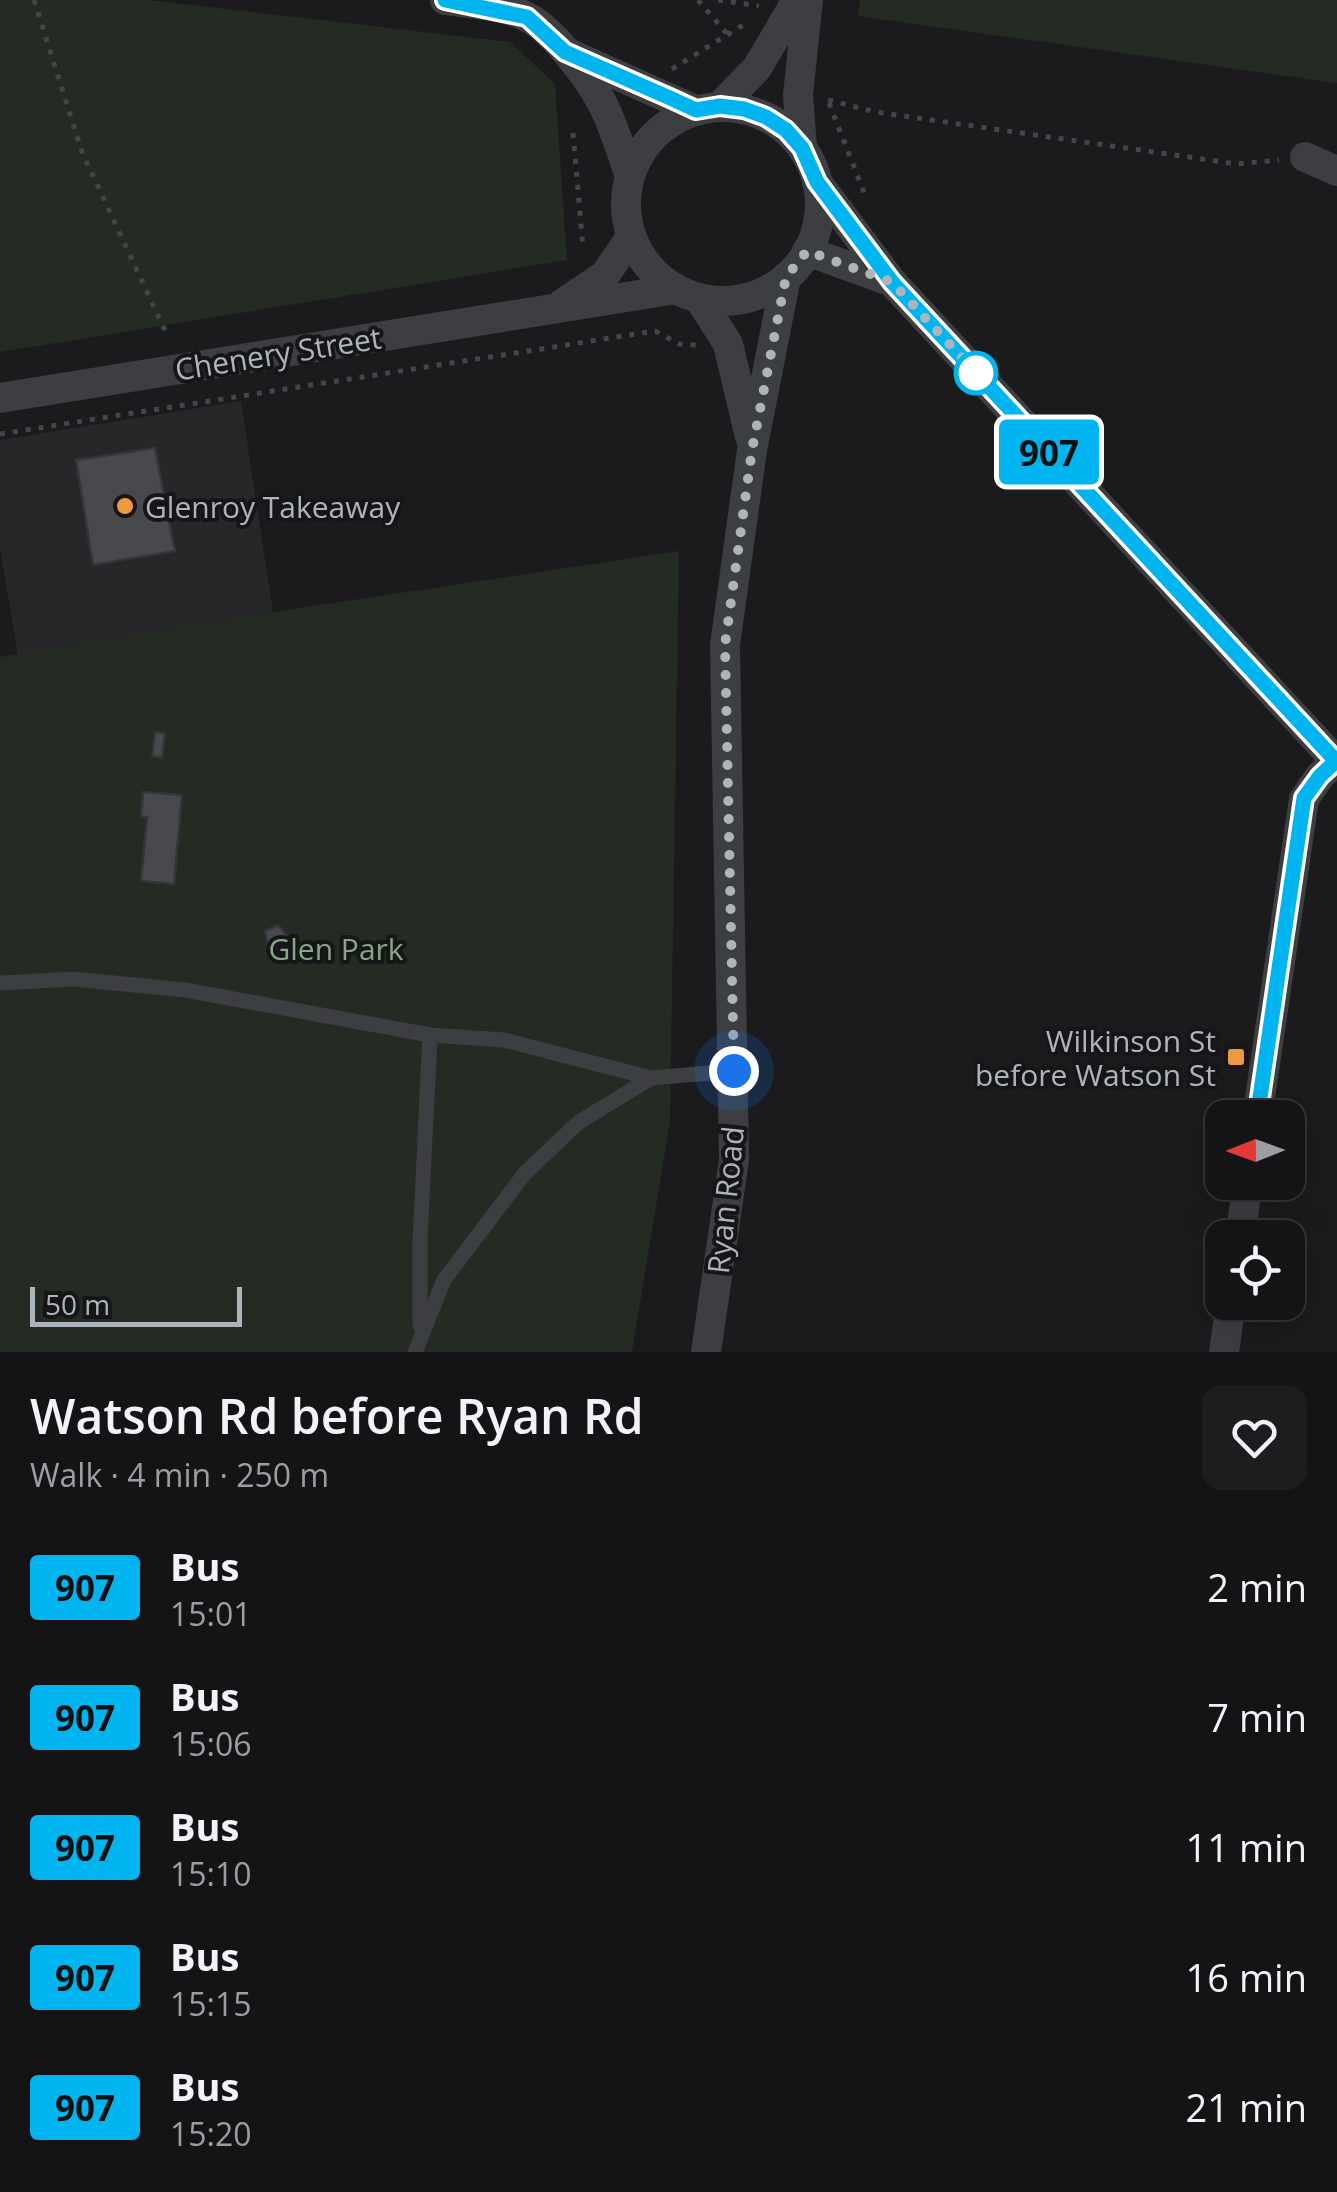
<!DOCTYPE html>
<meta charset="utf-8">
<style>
body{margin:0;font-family:"Open Sans",sans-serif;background:#1d1d1f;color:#f1f3f6;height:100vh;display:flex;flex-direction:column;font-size:38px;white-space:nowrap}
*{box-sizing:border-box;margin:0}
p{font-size:32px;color:#9d9ea1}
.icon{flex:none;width:55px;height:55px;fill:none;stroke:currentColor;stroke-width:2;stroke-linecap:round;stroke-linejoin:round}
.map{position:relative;height:1352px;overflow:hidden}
.side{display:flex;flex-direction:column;background:#141416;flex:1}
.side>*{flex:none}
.badge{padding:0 20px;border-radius:8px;font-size:35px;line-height:65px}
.needle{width:65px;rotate:269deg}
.buttons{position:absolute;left:1205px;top:1100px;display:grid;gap:20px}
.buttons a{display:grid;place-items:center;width:100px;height:100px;border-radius:20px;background:#141416;box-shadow:0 10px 40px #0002,0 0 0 2px #333335;font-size:50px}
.scale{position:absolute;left:30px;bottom:25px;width:212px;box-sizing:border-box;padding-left:10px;border:5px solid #aeb4bc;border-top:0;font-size:28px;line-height:35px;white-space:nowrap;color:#aeb4bc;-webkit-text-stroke:8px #161618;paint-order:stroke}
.you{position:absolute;width:50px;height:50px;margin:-25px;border:8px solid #fff;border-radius:50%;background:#1a73e8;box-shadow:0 0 0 15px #1a73e833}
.map>.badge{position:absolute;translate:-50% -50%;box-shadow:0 0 0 5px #fff}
.round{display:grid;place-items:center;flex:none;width:105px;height:105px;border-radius:20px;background:#1d1d1f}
.headline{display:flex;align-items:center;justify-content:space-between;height:170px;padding:0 30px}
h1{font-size:48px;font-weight:600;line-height:75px}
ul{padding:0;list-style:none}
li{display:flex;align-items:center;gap:30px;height:130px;padding:0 30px}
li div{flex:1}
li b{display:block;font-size:38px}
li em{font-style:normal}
li .badge{min-width:110px;font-weight:700;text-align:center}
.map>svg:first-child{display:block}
.built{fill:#27272a}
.green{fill:#232b23}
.building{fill:#48494d;stroke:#353539;stroke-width:2.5}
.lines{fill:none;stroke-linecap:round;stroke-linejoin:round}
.path{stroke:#424549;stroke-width:5;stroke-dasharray:5 8;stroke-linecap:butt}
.service{stroke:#3c3e42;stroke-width:15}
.minor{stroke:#3c3e42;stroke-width:30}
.tertiary{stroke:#3c3e42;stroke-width:30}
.line-casing{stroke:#fff;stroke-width:22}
.line{stroke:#00b5ef;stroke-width:15}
.walk{stroke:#aeb4bc;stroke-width:10;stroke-dasharray:0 18}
.stop-dot{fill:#fff;stroke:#00b5ef;stroke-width:5}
.poi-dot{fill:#ee9842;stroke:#161618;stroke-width:4}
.labels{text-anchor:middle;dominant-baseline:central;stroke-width:8;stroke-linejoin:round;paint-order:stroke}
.street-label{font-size:30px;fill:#aeb4bc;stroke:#161618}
.poi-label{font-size:30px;fill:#aeb4bc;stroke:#161618;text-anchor:start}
.park-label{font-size:30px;fill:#89a686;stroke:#161618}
</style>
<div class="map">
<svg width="1337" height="1352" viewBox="0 0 1337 1352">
<rect width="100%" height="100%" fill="#1b1b1d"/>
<path class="built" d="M241 401 273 612 18 655 0 548V440Z"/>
<path class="green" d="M0 0H149L510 42 555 84 567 260 0 352Z
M860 0H1337V83L858 16Z
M679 551 670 1122 632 1352H0V657L273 612Z"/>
<path class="building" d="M155 448 175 551 93 565 76 460Z
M155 732 165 733 162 758 152 756Z
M143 792 182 795 174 884 141 881 147 817H141Z
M278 925 288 937 268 947 265 931Z"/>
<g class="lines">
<path class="path" d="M34 0 82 152 167 335
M698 0 728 35
M718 0 759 6
M672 69 748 22
M828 100 876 112 1237 164 1279 160
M829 103 865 195
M573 133 583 248
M0 434 655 331 679 344 697 345"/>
<path class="service" d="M0 983 73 979 185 990 430 1035 504 1040 651 1078
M420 1326V1239L430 1035
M415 1352 444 1280 525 1173 579 1122 651 1078 734 1071"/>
<path class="minor" d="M1305 157 1337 171
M817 182 892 282 1337 762
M807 251 892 282
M562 304 605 275 631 237
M0 398 676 289
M1257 1118 1304 799 1320 776 1336 761
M1240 1238 1248 1182
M1224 1352 1231 1302"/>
<path class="tertiary" d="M445 0C472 4 505 5 529 18 555 32 593 83 605 109 615 130 622 154 630 176
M568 53 695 110
M720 106 757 68 797 0
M626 204a97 97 0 1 1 194 0a97 97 0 1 1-194 0Z
M802 147 798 95 808 0
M699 298 728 344 750 437
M706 1352 734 1160 725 645 752 450 786 277"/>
</g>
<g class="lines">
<defs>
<path id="line" d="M445 0 527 17 565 52 670 98 696 110 720 106 744 109 766 117 786 130 802 148 817 182 892 282 1336 761 1320 776 1304 798 1257 1118"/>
</defs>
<use href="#line" class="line-casing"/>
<use href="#line" class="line"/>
<path class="walk" d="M734 1071 725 645 752 450 786 277 807 251 892 282 976 373"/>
</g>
<circle class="stop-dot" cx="976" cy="373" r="20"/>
<g class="poi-dot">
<circle cx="125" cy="506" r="10"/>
<rect x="1226" y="1047" width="20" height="20" rx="5"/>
</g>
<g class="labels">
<g class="street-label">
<text transform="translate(278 353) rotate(-9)">Chenery Street</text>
<text transform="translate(725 1200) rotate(-84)">Ryan Road</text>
</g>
<g class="poi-label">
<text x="145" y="506">Glenroy Takeaway</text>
<text x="1216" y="1040" text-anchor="end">Wilkinson St<tspan x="1216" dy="34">before Watson St</tspan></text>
</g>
<g class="park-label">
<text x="336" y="948">Glen Park</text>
</g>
</g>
</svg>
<div class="buttons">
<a><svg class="needle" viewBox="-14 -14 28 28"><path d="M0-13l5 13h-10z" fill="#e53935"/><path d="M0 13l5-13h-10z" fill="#9d9ea1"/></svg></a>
<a><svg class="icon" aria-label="locate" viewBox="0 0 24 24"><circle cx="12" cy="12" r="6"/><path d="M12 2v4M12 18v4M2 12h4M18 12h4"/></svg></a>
</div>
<div class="scale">50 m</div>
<div class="you" style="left:734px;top:1071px"></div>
<b class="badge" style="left:1049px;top:452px;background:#00b5ef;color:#111">907</b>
</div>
<section class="side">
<div class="headline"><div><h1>Watson Rd before Ryan Rd</h1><p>Walk · 4 min · 250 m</p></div><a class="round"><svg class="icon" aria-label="heart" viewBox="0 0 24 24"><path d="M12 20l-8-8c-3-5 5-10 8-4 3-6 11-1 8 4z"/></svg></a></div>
<ul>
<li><span class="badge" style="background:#00b5ef;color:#111">907</span><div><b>Bus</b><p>15:01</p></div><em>2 min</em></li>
<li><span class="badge" style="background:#00b5ef;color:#111">907</span><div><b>Bus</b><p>15:06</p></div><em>7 min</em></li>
<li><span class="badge" style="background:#00b5ef;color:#111">907</span><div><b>Bus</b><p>15:10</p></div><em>11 min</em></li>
<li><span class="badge" style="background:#00b5ef;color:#111">907</span><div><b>Bus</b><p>15:15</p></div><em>16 min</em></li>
<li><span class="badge" style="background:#00b5ef;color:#111">907</span><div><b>Bus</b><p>15:20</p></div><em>21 min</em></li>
</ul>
</section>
